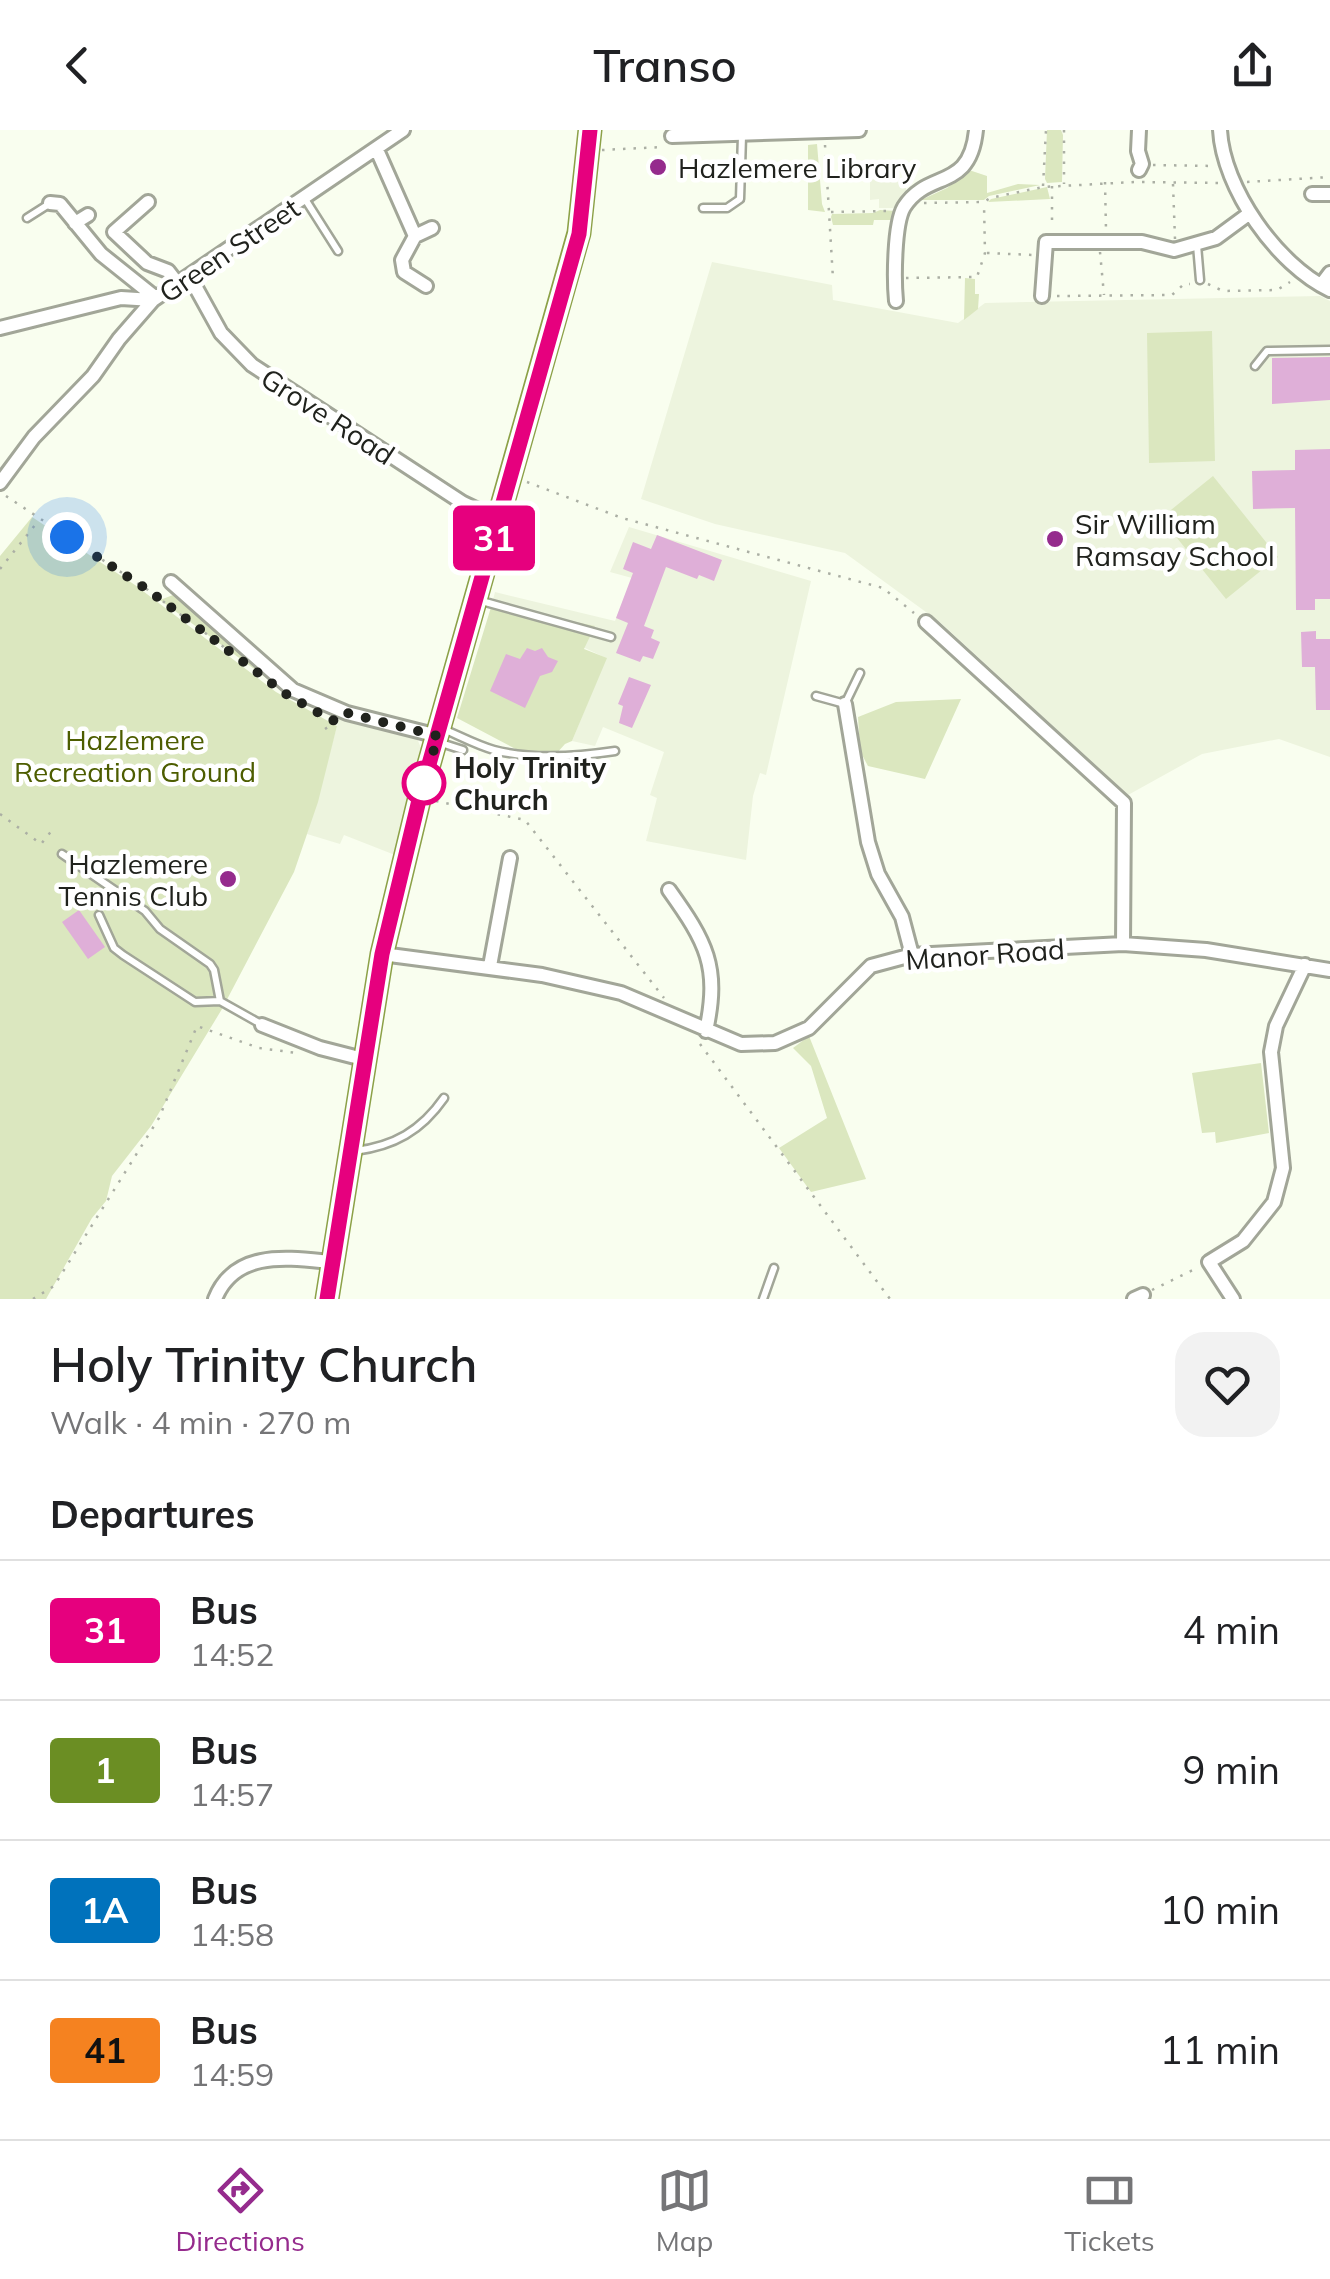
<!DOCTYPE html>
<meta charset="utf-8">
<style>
body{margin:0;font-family:Mulish,sans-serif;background:#f2f2f2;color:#202124;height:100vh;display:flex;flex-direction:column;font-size:38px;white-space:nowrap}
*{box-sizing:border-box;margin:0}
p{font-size:32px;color:#757577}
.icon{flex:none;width:55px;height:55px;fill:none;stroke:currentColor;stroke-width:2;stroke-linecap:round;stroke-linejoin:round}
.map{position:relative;height:1169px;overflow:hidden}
.sheet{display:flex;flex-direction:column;background:#fff;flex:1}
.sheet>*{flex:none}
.badge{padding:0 20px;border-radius:8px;font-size:35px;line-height:65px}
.you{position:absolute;width:50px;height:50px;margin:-25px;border:8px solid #fff;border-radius:50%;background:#1a73e8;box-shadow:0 0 0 15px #1a73e833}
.map>.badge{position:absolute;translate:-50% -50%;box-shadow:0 0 0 5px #fff}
h2{padding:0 50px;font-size:38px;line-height:90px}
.round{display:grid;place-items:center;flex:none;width:105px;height:105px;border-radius:30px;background:#f2f2f2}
.summary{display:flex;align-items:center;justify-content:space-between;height:170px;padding:0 50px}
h1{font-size:48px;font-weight:600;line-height:75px}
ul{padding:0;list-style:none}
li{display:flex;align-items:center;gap:30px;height:140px;padding:0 50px;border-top:2px solid #e0e0e0}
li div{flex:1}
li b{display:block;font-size:38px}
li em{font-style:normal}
li .badge{min-width:110px;font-weight:700;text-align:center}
header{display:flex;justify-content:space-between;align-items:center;height:130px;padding:0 50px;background:#fff;font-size:45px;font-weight:600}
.tabs{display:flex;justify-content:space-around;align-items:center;height:140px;border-top:2px solid #e0e0e0;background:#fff;font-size:28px;color:#757577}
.tabs a{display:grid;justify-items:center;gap:5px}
.tabs .selected{color:#952b8d}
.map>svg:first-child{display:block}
.built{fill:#edf4de}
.green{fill:#dbe7bf}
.building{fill:#dfafd8}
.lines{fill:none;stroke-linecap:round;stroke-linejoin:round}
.lane-casing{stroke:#a2a698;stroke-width:11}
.street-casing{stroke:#a2a698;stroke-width:18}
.primary-casing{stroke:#8ca147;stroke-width:25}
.path{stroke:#abafa4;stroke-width:2.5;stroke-dasharray:2.5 8;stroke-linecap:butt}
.lane{stroke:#fff;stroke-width:6}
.street{stroke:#fff;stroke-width:12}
.primary{stroke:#ddef9e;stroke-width:20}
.line-casing{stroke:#fff;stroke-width:22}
.line{stroke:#e6007e;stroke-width:15}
.walk{stroke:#20221d;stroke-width:10;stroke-dasharray:0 18}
.poi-dot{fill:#952b8d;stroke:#fff;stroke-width:4}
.stop-dot{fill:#fff;stroke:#e6007e;stroke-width:5}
.labels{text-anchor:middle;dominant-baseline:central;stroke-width:9;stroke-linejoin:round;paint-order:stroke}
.poi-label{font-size:28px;fill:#20221d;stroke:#fff;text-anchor:start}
.street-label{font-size:28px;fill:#20221d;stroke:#fff}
.park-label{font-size:28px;fill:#4d5d00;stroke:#fff}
.stop-label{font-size:28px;font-weight:bold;fill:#20221d;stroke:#fff;text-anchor:start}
</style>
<header><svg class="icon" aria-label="back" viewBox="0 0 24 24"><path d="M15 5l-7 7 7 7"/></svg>Transo<svg class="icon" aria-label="share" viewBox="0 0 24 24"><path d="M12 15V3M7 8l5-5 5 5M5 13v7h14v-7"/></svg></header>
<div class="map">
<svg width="1330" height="1169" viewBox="0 0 1330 1169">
<rect width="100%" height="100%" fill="#f9feef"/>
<path class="built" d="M870 49 906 50V61L895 78H879V69L870 70Z
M712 132 832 155 833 170 958 193 985 173 1320 166 1330 171V627L1279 609 1202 624 1128 665 941 493 845 423 715 394 641 369Z
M629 397 811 451 766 645 760 643 753 666 746 730 646 711 657 668 650 665 664 622 603 597 595 616 572 611 606 528 492 474 495 462 615 491 632 448 610 442Z
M339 589 415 604 425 627 395 725 344 705 340 714 307 704Z"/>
<path class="green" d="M1047 0H1061L1063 5 1062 52 1047 53 1045 49Z
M817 14 822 74 825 82 808 80V15Z
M969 40 987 46V63L1018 54 1040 55 989 66 984 70H921L947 58Z
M1047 57 1050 69 988 72 991 69Z
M880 80 896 81 895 90H874L873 95H833L831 87 832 84 873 83Z
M965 148 975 149V164H979L978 179 964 190Z
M1212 201 1215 331 1149 333 1147 203Z
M1213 346 1278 427 1226 469 1161 388Z
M32 387 135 455 276 562 337 596 318 672 294 742 222 879 151 996 112 1046 106 1071 92 1088 46 1169H0V426Z
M173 465 292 562 291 566 160 470Z
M492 474 595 496 584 519 607 528 572 611 565 614 546 635 457 588Z
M961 569 925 649 868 636 860 621 858 587 896 572Z
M809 906 866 1049 811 1062 779 1018 827 988 811 936 793 918Z
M1261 933 1269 1003 1216 1013 1215 1002 1202 1003 1192 943Z"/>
<path class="building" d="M1330 227V270L1272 274V228Z
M1330 319V469H1315V480H1296L1295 378 1253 379 1252 341 1295 340V320Z
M657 405 722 430 714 451 699 445 697 449 666 437 644 496 654 500 651 508 660 512 653 529 643 526 640 532 616 523 628 493 616 488 633 443 623 439 633 412 651 419Z
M1316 501V509H1330V580H1316L1315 537H1302L1301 502Z
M527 518 535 521 542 518 548 527 558 531 552 542 540 546 525 578 490 561 506 524 520 529Z
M629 547 651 555 632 598 619 593 623 576 618 574Z
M79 780 105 817 88 829 62 792Z"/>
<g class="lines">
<defs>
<path id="lane" d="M305 69 338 121
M703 78H727L740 69 742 6
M27 88 49 74
M1197 115 1200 150
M1255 236 1267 221 1330 220
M478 470 611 507
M816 566 845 574 860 543
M441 598C458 605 476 615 494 620 533 630 575 627 615 621
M441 613 463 620
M62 724 145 781 160 799 210 834 214 840 220 871
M99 785 114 818 123 825 195 872 220 871 261 894
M355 1021C394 1016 421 1001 444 968
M763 1169 774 1138"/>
<path id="street" d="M1220 0C1223 58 1277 135 1330 160
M672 6 859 0
M377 20 415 106 402 130 404 142 426 156
M1139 40 1142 34 1138 21 1139 0
M1312 64H1330
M148 72 114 102 147 133 168 141 178 154
M50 73 60 74 101 124 156 168
M75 93 88 85
M415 106 432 98
M190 147 221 203 252 235 463 373 499 390
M1321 155 1330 143
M1042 166 1046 112H1142L1174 120 1216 108 1250 83
M896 171C894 150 894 94 904 77 928 39 970 62 976 0
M0 198 121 168 153 170
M0 353 34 307 93 246 119 209 153 170 403 0
M171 452 293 560 347 583 438 606
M926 492 1124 673 1123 814
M845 574 868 712 878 744 902 787 912 825
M669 760C706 812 720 836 706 901
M382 824 542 845 621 863 741 914 775 913 809 898 871 836 912 825 1123 814 1206 820 1330 840
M490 836 510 728
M262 895 320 918 363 929
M215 1169C235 1119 289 1128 331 1132
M1134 1169 1143 1165
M1233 1169 1209 1132 1243 1111 1274 1072 1283 1038 1271 922 1276 896 1305 835"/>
<path id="primary" d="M327 1169 382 824 420 666 579 103 590 0"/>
</defs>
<use href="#lane" class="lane-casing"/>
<use href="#street" class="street-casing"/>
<use href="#primary" class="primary-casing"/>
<path class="path" d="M1064 0V54
M825 15 833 149
M602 20 664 17
M1153 35 1215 36
M1105 52 1106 100
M1142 52 1219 53
M1247 52 1330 47
M1173 54 1175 109
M1043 56 1046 0
M1052 56V98
M924 73 984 72 990 68 1043 57 1134 52
M831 82 888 81
M1100 122 1104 165
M987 123 1034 125
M906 148 977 147 985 123 984 74
M1208 154 1223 161 1277 160 1290 152
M1057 166 1172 165 1184 154H1190
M527 352 622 388 883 458 914 483
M6 366 148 460 225 518
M0 439 39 390
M325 599 336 592
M436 671 525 690 664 868
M0 684 41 714 53 699
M700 914 890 1169
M1152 1160 1199 1137
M33 1169 54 1156 159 988 197 896 259 918 297 923"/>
<use href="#lane" class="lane"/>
<use href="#street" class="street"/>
<use href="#primary" class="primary"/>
</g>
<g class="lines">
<defs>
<path id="line" d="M327 1169 382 824 420 666 579 104 590 0"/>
</defs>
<use href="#line" class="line-casing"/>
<use href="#line" class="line"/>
<path class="walk" d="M67 407 148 460 286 564 331 590 338 591 347 583 438 606 420 666 424 653"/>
</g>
<g class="poi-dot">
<circle cx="658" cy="37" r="10"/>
<circle cx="1055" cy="409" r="10"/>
<circle cx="228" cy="749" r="10"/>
</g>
<circle class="stop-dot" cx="424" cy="653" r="20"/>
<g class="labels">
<g class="poi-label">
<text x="678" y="37">Hazlemere Library</text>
<text x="1075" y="393">Sir William<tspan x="1075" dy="32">Ramsay School</tspan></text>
<text x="208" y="733" text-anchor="end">Hazlemere<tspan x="208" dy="32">Tennis Club</tspan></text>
</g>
<g class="street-label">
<text transform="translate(229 120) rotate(-34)">Green Street</text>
<text transform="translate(328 286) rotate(33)">Grove Road</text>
<text transform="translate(985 824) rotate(-4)">Manor Road</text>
</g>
<g class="park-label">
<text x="135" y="609">Hazlemere<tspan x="135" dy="32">Recreation Ground</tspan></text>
</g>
<g class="stop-label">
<text x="454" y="637">Holy Trinity<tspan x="454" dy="32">Church</tspan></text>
</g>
</g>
</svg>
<div class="you" style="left:67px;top:407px"></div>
<b class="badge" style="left:494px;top:408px;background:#e6007e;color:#fff">31</b>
</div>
<section class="sheet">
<div class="summary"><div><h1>Holy Trinity Church</h1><p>Walk · 4 min · 270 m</p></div><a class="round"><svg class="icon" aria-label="heart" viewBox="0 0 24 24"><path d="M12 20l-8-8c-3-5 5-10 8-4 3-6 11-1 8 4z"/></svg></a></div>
<h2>Departures</h2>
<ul>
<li><span class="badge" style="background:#e6007e;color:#fff">31</span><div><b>Bus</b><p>14:52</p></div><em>4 min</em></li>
<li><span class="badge" style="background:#6b8e23;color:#fff">1</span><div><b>Bus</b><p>14:57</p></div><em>9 min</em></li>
<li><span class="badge" style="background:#0072bc;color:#fff">1A</span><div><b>Bus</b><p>14:58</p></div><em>10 min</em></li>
<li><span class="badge" style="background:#f58220;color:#111">41</span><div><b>Bus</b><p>14:59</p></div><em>11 min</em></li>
</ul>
</section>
<nav class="tabs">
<a class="selected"><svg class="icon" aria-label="directions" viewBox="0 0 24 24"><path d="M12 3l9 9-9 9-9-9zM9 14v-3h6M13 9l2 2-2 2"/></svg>Directions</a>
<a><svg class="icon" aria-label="map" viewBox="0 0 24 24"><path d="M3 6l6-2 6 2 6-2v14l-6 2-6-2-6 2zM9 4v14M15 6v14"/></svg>Map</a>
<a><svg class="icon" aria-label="tickets" viewBox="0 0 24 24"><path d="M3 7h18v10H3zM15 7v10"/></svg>Tickets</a>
</nav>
